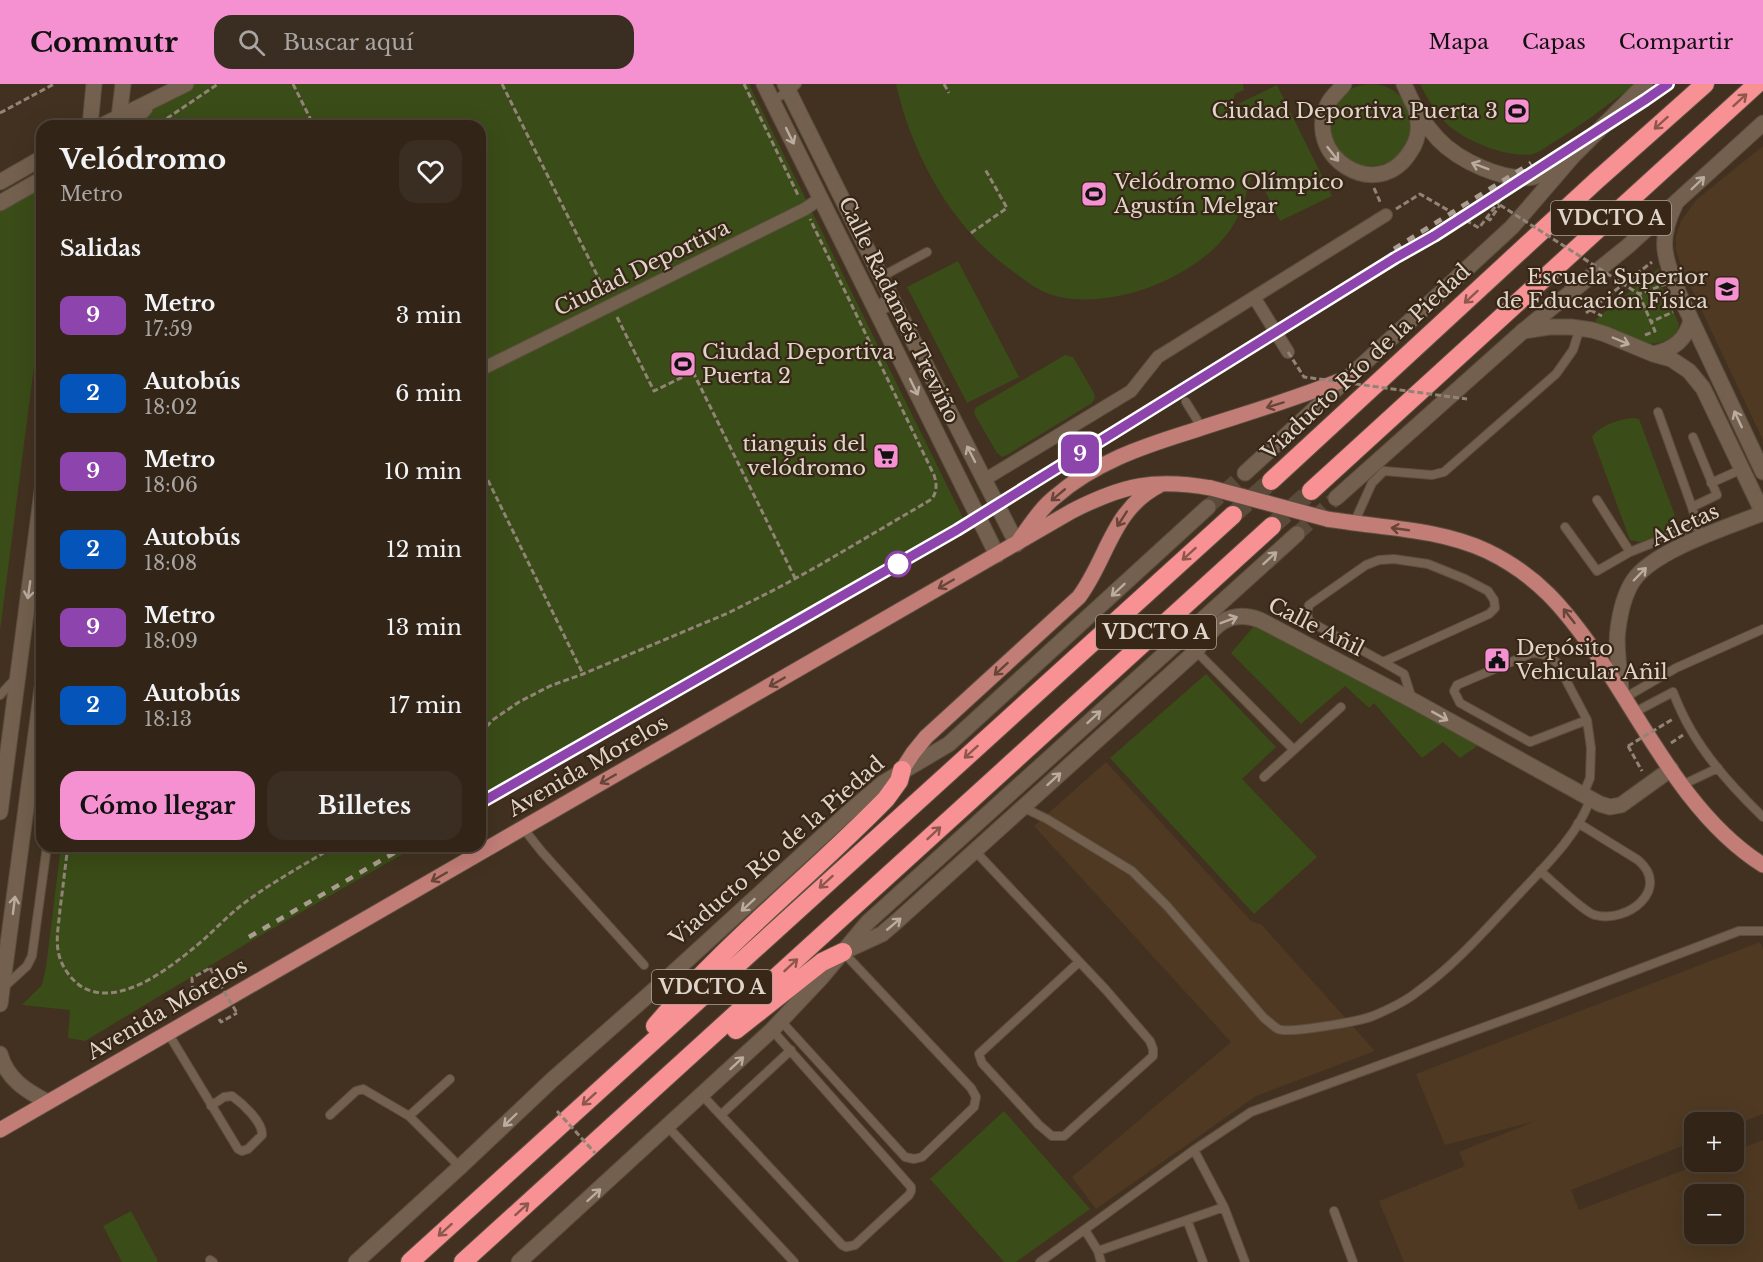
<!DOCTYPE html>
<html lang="es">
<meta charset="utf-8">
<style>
body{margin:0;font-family:"Libre Baskerville",serif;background:#3a2d21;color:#f1f3f6;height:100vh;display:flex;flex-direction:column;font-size:22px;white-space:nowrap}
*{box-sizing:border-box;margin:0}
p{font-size:20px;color:#a8a5a2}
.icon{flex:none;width:33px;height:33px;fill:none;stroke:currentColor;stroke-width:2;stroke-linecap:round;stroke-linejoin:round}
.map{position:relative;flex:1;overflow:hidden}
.side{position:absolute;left:36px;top:36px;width:450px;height:732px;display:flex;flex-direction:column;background:#322518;border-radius:18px;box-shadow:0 6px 24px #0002,0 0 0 2px #4d4237}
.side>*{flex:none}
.badge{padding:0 12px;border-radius:9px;font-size:21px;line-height:39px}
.tools{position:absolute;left:1684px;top:1028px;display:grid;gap:12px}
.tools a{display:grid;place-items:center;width:60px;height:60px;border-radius:12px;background:#322518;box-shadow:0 6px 24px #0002,0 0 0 2px #4d4237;font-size:30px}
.map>.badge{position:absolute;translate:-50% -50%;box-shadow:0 0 0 3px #fff}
h2{padding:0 24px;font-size:22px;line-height:54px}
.round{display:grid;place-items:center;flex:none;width:63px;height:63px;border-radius:18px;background:#3a2d21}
.head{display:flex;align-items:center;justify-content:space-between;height:102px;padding:0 24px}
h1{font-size:28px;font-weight:700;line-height:45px}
.primary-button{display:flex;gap:12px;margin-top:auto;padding:12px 24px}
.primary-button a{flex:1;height:69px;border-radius:18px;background:#f590d1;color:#111;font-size:24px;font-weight:700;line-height:69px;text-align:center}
.primary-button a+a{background:#3a2d21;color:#f1f3f6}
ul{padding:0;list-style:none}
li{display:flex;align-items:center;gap:18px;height:78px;padding:0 24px}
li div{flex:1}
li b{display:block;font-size:22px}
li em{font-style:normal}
li .badge{min-width:66px;font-weight:700;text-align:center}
header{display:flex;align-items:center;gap:36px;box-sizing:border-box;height:84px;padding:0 30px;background:#f590d1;color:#111}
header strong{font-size:28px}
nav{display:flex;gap:33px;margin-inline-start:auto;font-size:21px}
.search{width:420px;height:54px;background:#3a2d21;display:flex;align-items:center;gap:15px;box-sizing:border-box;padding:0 21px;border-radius:18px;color:#a8a5a2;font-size:22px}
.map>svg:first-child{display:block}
.built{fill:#4f3922;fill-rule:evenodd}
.green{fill:#3a4c17}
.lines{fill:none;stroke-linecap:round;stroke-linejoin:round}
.secondary-tunnel{stroke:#5a4a3a;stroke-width:15;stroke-dasharray:15 8;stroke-linecap:butt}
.motorway-tunnel{stroke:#5a4a3a;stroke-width:18;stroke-dasharray:18 9;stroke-linecap:butt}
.service-casing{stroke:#5c4e3f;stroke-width:10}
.pedestrian-casing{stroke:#5c4e3f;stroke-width:14}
.minor-casing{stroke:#5c4e3f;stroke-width:17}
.tertiary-casing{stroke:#5c4e3f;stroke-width:17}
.secondary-casing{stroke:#5c4e3f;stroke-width:17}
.primary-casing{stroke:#5c4e3f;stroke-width:17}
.motorway-casing{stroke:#5c4e3f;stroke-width:20}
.path{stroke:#918376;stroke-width:3;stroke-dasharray:6 3;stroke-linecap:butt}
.service{stroke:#73604e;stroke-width:8}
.pedestrian{stroke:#73604e;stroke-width:12}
.minor{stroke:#73604e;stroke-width:15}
.tertiary{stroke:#73604e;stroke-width:15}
.secondary{stroke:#73604e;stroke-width:15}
.primary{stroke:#c27d77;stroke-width:15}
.motorway{stroke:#f79193;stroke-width:18}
.rail{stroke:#aa9c90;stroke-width:4.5;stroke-dasharray:8 8;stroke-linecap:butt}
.primary-bridge-casing{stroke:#5c4e3f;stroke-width:17;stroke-linecap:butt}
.path-bridge{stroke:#918376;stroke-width:3;stroke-dasharray:6 3;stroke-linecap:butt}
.primary-bridge{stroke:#c27d77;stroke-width:15}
.oneway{stroke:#8e574e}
.oneway2{stroke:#baac9f}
.oneway3{stroke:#684538}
.line-casing{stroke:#fff;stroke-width:14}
.line{stroke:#8e44ad;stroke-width:9}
.stop-dot{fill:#fff;stroke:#8e44ad;stroke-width:3}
.labels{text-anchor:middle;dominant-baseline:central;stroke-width:4.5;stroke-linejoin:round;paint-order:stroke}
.shield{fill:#382716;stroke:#aea195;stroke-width:1.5}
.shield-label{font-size:20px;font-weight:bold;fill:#e0d5cb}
.poi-label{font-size:21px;fill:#e0d5cb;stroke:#382716;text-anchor:end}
.street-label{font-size:21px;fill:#e0d5cb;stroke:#382716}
</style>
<header>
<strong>Commutr</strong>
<div class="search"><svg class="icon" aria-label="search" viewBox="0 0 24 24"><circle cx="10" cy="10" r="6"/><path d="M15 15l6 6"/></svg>Buscar aquí</div>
<nav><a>Mapa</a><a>Capas</a><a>Compartir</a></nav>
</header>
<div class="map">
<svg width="1763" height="1178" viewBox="0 0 1763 1178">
<rect width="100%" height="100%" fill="#423120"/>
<path class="built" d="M1763 62V356L1682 185 1676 166V152L1681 137 1696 116Z
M1106 678 1251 837 1262 841 1375 967 1256 1012 1096 1125 1072 1093 1231 958 1034 742Z
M1760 858 1763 865V1030L1734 1041V1038H1695V1057L1571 1106 1579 1126 1708 1077H1734V1067L1763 1056V1178H1404L1379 1117 1465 1082 1459 1068 1535 1037 1445 1061 1416 990ZM1695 1110H1734V1149H1695Z"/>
<path class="green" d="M192 0H749L965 438C965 445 964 448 958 453L480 726V42H137L143 30Z
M896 0H1243L1244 6 1235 10 1232 22 1224 23 1225 26 1277 1 1332 112 1280 137 1254 85C1249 100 1245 117 1238 132 1224 163 1190 186 1160 199 1128 213 1083 222 1049 210 1038 206 1027 198 1018 191 954 148 913 74 896 0Z
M1420 0H1636C1607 21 1580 43 1549 61 1545 64 1539 68 1533 70 1507 75 1459 55 1442 35 1433 24 1426 12 1420 0Z
M1330 41a41 41 0 1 1 82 0a41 41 0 1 1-82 0Z
M42 96V220L0 547V120Z
M958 177 1019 293 967 319 907 203Z
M1659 184 1660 199 1679 240C1678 254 1659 262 1646 259 1630 255 1613 246 1597 240L1595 236Z
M1065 271 1073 273 1094 309 1095 314 1092 319 1007 371 1002 373 997 369 975 331 974 326 977 323Z
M1634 334 1639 335 1677 437 1676 442 1672 446 1640 458 1630 456 1592 353C1600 341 1620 335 1634 334Z
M1256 540 1480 660 1460 674 1443 658 1422 674 1374 619 1369 624 1345 602 1301 640 1231 569Z
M1206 590 1276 663 1242 695 1317 773 1254 830 1110 674Z
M61 762H417L251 857 85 957 68 954 70 926 22 921 42 901 46 883Z
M1004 1027 1090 1125 1016 1178H1004L930 1095Z
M131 1127 158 1177 156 1178H122L103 1142Z"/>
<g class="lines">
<path class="secondary-tunnel" d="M1208 423 1245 389
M1297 450 1336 414"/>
<path class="motorway-tunnel" d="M1233 431 1271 397
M1272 442 1311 407"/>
<defs>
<path id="service" d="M772 16 789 8 797 0
M881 193 927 168
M1186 318 1202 344
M1658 328 1692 423 1698 444
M1711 399 1742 385
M1597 416 1630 468 1697 441
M1692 423 1717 411 1693 353
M1354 439 1372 399 1384 387 1432 391 1444 388 1556 290 1573 266 1580 244
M1565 443 1597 487 1630 468
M1196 567 1294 666
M1383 578 1309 537 1307 529 1309 521 1366 481 1379 476 1394 475 1428 480 1465 495 1488 507 1494 516 1495 524 1489 530 1383 578 1404 590 1412 615
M0 611 16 594
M1626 613 1676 584 1763 545
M1635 628 1673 608C1678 621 1684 634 1691 646 1710 679 1736 707 1763 733
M1264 693 1341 623
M1682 701 1718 684
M1583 711 1590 694 1591 664 1587 636 1557 579C1549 571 1542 569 1532 569L1457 601 1454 607 1460 619 1530 658 1587 636
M1022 723 1047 735 1132 787 1167 822 1264 934C1268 937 1273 942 1278 945 1289 950 1360 937 1373 932 1387 926 1405 918 1417 908 1455 881 1487 844 1519 810 1545 782 1577 752 1590 716
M523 744 542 768 644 881
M975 767 1106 906 1150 957 1153 965V972L1064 1052H1052L1039 1041 982 979 979 970 1079 878
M1540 787C1550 795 1585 829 1595 831 1627 840 1672 805 1638 776L1578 739
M4 903 27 882 32 872 47 762
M781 937 905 1073 914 1075 922 1073 974 1023 976 1013 971 1004 843 868
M168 949 238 1065 242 1067 248 1065 262 1051C263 1038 242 1019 232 1012L224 1013 211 1022
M450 995 409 1032 460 1083
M702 1011 842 1161 846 1163 855 1161 909 1111 911 1107V1103L772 946
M722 1030 791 966
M330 1031 356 1007 363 1005 409 1032
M668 1043 794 1178
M1224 1123 1245 1178
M1334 1127 1353 1178
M1187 1136 1203 1178
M1085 1146 1098 1167 1101 1178
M1098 1167 1224 1123 1194 1066
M210 1176 213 1178
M1040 1178 1194 1066 1251 1028 1542 922 1739 847H1763"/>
<path id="pedestrian" d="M1254 213 1288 268
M480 286 805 125 821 114
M984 396 1131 307 1158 273 1386 131"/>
<path id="minor" d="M764 0 997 471
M785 0 893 217 1017 460
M101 42 186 0
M128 42 145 24
M0 98 42 74
M0 119 42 95
M1675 121C1657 158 1665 174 1679 210L1763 388
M1523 247 1549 243H1571L1592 246 1605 250 1653 270 1671 275 1689 287 1703 304 1763 429
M1653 270C1673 266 1686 256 1691 236
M1621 606C1620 588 1615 562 1618 545 1620 529 1624 511 1633 497 1654 466 1728 443 1763 429"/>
<path id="tertiary" d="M1344 0C1340 6 1333 11 1329 18 1300 71 1377 121 1410 68 1420 54 1420 40 1415 24
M1404 0C1412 20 1423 39 1438 55 1458 76 1503 98 1533 93 1545 91 1556 84 1566 77
M90 42 94 0
M118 42 123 0
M876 225 893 217
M0 728 42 407
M843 868 882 850 896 838 1196 567C1213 543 1228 524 1260 536L1412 616 1600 720 1610 723 1621 721 1671 685
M0 920 42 604
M0 970C7 995 26 1007 48 1018"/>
<path id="secondary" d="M1245 389 1512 143 1573 72 1645 0
M1336 414 1523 247 1628 162 1763 39
M356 1178 460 1083 552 996 662 899 850 727 883 699 949 660 1208 423
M519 1178 772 946 821 894 868 838 1297 450"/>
<path id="primary" d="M1327 435C1380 444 1437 444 1487 467 1537 491 1564 524 1595 568 1645 641 1687 733 1763 781
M1020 455C1031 440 1041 424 1055 413 1094 379 1141 363 1189 348 1243 330 1297 315 1349 293
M902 686 913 669 926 653 1079 513C1108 474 1112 425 1160 401
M0 1046 1072 427C1123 401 1154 394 1211 404"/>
<path id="motorway" d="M1271 397 1596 97 1705 0
M1311 407 1757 0
M655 942C726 858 810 793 886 715L899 697 902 686
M736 946 822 878 843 868
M410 1178 1233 431
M463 1178C733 934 1002 687 1272 442"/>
</defs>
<use href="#service" class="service-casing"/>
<use href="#pedestrian" class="pedestrian-casing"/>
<use href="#minor" class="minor-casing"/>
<use href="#tertiary" class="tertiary-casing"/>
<use href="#secondary" class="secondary-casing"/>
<use href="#primary" class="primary-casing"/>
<use href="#motorway" class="motorway-casing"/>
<path class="path" d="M293 0 314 42
M502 0 607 211
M744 0 799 113
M944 0 949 9
M0 29 54 0
M162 42 166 35 218 0
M1374 104 1381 120
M1396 125 1420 110 1479 144 1507 107
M1487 134 1490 136 1500 121
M971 149 1007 124 985 85
M1639 210 1651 238 1673 228
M1590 226 1602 232
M1586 229 1652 178
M617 233 654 307 693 288 795 494
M1645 251 1655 247 1651 238
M480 380 583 590
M480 649 494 635 519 618 550 602 583 590 728 529 776 505 818 482 932 415C937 407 937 400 934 391L810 135
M1671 659 1683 651
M1628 662 1642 687
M68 762C65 783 63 804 60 825 59 840 55 856 59 871 62 883 71 896 82 903 119 924 168 885 195 863 212 849 226 833 243 820 272 798 304 781 335 762
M198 914 193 911 192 894 210 884
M219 935 221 938 237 929"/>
<use href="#service" class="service"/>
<use href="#pedestrian" class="pedestrian"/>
<use href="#minor" class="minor"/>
<use href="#tertiary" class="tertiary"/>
<use href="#secondary" class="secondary"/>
<use href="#primary" class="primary"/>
<use href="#motorway" class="motorway"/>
<path class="rail" d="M1394 165 1531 79
M480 719 956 446 1395 174 1434 152 1645 17 1668 0
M249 853 406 762"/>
<defs>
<path id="primary-bridge" d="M1211 404 1327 435"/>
</defs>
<use href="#primary-bridge" class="primary-bridge-casing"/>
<path class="path-bridge" d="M1500 121 1639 210 1682 194
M1288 268 1304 293 1467 315
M1628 662 1673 635
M210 884 237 929
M557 1027 595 1069"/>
<use href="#primary-bridge" class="primary-bridge"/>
</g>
<defs><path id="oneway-shaft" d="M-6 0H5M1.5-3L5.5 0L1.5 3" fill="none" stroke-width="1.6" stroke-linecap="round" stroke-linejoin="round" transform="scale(1.5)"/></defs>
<g class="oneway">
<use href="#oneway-shaft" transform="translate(1740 16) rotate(-42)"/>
<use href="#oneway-shaft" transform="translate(1661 39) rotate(138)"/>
<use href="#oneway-shaft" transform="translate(1471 213) rotate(137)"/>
<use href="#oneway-shaft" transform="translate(1189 470) rotate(138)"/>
<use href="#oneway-shaft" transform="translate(971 668) rotate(138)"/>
<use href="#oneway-shaft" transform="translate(934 749) rotate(-43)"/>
<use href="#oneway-shaft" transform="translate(826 798) rotate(138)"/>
<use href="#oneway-shaft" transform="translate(791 881) rotate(-43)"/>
<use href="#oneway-shaft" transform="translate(589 1015) rotate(138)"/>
<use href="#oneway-shaft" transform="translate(522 1125) rotate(-42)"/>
<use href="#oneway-shaft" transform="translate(445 1146) rotate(138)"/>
</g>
<g class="oneway2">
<use href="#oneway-shaft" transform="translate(790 52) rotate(64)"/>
<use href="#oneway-shaft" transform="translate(1333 70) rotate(52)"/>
<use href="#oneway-shaft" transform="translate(1480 82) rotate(-159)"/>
<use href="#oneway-shaft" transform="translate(1698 99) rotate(-44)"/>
<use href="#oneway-shaft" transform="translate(1621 257) rotate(23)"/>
<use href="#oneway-shaft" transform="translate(914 303) rotate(64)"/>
<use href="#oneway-shaft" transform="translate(1738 335) rotate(-115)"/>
<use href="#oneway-shaft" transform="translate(971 370) rotate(-117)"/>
<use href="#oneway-shaft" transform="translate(1270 474) rotate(-42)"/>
<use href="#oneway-shaft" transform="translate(1640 490) rotate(-46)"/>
<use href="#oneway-shaft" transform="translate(29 506) rotate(98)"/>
<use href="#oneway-shaft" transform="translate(1118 506) rotate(137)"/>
<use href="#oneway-shaft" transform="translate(1229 536) rotate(-21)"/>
<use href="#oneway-shaft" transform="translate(1440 632) rotate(29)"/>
<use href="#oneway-shaft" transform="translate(1094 633) rotate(-42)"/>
<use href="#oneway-shaft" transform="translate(1054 695) rotate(-42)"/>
<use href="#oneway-shaft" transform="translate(14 821) rotate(-83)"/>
<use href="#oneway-shaft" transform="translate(748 821) rotate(138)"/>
<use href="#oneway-shaft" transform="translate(894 840) rotate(-40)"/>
<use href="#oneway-shaft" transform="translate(737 979) rotate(-43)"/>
<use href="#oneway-shaft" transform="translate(510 1036) rotate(136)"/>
<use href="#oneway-shaft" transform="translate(594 1111) rotate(-42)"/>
</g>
<g class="oneway3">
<use href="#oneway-shaft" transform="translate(1275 321) rotate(163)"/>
<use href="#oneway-shaft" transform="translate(1058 411) rotate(140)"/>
<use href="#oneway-shaft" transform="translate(1122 435) rotate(123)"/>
<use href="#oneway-shaft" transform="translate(1400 445) rotate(-172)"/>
<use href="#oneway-shaft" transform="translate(946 500) rotate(150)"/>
<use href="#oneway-shaft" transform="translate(1569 532) rotate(-128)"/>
<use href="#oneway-shaft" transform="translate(1001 585) rotate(138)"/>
<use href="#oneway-shaft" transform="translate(777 598) rotate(150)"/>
<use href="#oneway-shaft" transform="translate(608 695) rotate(150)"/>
<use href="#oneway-shaft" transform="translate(439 793) rotate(150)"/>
</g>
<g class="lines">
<defs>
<path id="line" d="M480 719 957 446 1395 174 1434 152 1645 16 1668 0"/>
</defs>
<use href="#line" class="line-casing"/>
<use href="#line" class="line"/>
</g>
<defs>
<symbol id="stadium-square" viewBox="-11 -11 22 22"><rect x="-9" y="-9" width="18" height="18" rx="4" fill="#f590d1" stroke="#382716"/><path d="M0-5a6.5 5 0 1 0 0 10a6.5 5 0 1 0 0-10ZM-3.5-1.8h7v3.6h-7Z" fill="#111"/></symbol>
<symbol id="university-square" viewBox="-11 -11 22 22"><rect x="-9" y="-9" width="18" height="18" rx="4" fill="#f590d1" stroke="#382716"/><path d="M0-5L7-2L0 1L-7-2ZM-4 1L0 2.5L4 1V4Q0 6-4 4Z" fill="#111"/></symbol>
<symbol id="supermarket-square" viewBox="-11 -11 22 22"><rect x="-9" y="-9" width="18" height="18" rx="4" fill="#f590d1" stroke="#382716"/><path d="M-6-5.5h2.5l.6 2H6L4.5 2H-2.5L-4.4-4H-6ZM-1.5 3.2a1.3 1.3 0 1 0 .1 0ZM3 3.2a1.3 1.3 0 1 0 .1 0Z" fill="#111"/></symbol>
<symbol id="civic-square" viewBox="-11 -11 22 22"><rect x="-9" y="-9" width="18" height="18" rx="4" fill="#f590d1" stroke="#382716"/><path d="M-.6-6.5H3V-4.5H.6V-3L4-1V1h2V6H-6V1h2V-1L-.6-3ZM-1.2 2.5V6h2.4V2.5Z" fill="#111"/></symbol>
</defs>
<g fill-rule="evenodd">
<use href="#stadium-square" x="1502" y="12" width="30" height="30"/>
<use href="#stadium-square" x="1079" y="95" width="30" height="30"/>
<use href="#university-square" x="1712" y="190" width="30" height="30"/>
<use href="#stadium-square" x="668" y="265" width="30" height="30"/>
<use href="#supermarket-square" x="871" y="357" width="30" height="30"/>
<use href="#civic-square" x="1482" y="561" width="30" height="30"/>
</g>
<circle class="stop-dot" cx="898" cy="480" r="12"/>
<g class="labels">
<g class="shield">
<rect x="1551" y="117" width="120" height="34" rx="4.5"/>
<rect x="1096" y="531" width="120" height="34" rx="4.5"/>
<rect x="652" y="886" width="120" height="34" rx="4.5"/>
</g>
<g class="shield-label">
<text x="1611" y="134">VDCTO A</text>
<text x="1156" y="548">VDCTO A</text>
<text x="712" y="903">VDCTO A</text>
</g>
<g class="poi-label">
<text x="1498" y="27">Ciudad Deportiva Puerta 3</text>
<text x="1114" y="98" text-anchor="start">Velódromo Olímpico<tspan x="1114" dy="24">Agustín Melgar</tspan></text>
<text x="1708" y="193">Escuela Superior<tspan x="1708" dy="24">de Educación Física</tspan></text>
<text x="702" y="268" text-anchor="start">Ciudad Deportiva<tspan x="702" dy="24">Puerta 2</tspan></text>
<text x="866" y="360">tianguis del<tspan x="866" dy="24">velódromo</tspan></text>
<text x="1516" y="564" text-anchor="start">Depósito<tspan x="1516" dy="24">Vehicular Añil</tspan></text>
</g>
<g class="street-label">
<text transform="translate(642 184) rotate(-26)">Ciudad Deportiva</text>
<text transform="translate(899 226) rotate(64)">Calle Radamés Treviño</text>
<text transform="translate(1366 278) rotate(-43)">Viaducto Río de la Piedad</text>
<text transform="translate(1685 441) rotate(-25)">Atletas</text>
<text transform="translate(1316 543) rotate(27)">Calle Añil</text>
<text transform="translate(588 682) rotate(-30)">Avenida Morelos</text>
<text transform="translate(777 767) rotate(-41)">Viaducto Río de la Piedad</text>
<text transform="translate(167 925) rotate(-30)">Avenida Morelos</text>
</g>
</g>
</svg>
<div class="tools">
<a>+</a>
<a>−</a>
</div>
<b class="badge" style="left:1080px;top:370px;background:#8e44ad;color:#fff">9</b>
<section class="side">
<div class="head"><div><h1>Velódromo</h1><p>Metro</p></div><a class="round"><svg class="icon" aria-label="heart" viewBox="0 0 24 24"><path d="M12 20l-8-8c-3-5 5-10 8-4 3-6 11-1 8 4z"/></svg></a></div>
<h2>Salidas</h2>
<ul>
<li><span class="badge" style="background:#8e44ad;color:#fff">9</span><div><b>Metro</b><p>17:59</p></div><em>3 min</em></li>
<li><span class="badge" style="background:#0554ba;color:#fff">2</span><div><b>Autobús</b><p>18:02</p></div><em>6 min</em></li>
<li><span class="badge" style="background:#8e44ad;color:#fff">9</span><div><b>Metro</b><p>18:06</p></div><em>10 min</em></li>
<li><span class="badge" style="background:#0554ba;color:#fff">2</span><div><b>Autobús</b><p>18:08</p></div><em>12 min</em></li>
<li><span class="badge" style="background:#8e44ad;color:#fff">9</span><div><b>Metro</b><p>18:09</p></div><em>13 min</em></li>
<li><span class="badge" style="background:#0554ba;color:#fff">2</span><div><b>Autobús</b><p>18:13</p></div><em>17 min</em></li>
</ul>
<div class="primary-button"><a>Cómo llegar</a><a>Billetes</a></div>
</section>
</div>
